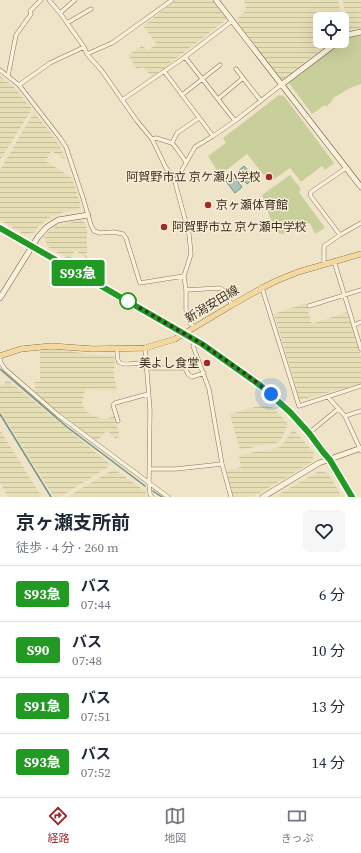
<!DOCTYPE html>
<html lang="ja">
<meta charset="utf-8">
<style>
body{margin:0;font-family:"Source Serif 4","Noto Sans JP",serif;background:#f6f6f7;color:#1f2937;height:100vh;display:flex;flex-direction:column;font-size:15px;white-space:nowrap}
*{box-sizing:border-box;margin:0}
p{font-size:13px;color:#747a83}
.icon{flex:none;width:22px;height:22px;fill:none;stroke:currentColor;stroke-width:2;stroke-linecap:round;stroke-linejoin:round}
.map{position:relative;height:497px;overflow:hidden}
.panel{display:flex;flex-direction:column;background:#fff;flex:1}
.panel>*{flex:none}
.badge{padding:0 8px;border-radius:3px;font-size:14px;line-height:26px}
.controls{position:absolute;left:313px;top:12px;display:grid;gap:8px}
.controls a{display:grid;place-items:center;width:36px;height:36px;border-radius:6px;background:#fff;box-shadow:0 4px 16px #0002;font-size:20px}
.you{position:absolute;width:20px;height:20px;margin:-10px;border:3px solid #fff;border-radius:50%;background:#1a73e8;box-shadow:0 0 0 6px #1a73e833}
.map>.badge{position:absolute;translate:-50% -50%;box-shadow:0 0 0 2px #fff}
.round{display:grid;place-items:center;flex:none;width:42px;height:42px;border-radius:6px;background:#f6f6f7}
.headline{display:flex;align-items:center;justify-content:space-between;height:68px;padding:0 16px}
h1{font-size:19px;font-weight:700;line-height:30px}
ul{padding:0;list-style:none}
li{display:flex;align-items:center;gap:12px;height:56px;padding:0 16px;border-top:1px solid #e0e1e3}
li div{flex:1}
li b{display:block;font-size:15px}
li em{font-style:normal}
li .badge{min-width:44px;font-weight:700;text-align:center}
.dock{display:flex;justify-content:space-around;align-items:center;height:56px;border-top:1px solid #e0e1e3;background:#fff;font-size:11px;color:#747a83}
.dock a{display:grid;justify-items:center;gap:2px}
.dock .on{color:#9e2a2b}
.map>svg:first-child{display:block}
.farmland{fill:url(#farmland-rules)}
.park{fill:#c9cf9b}
.water{fill:#a9c4bc;stroke:#6f938a}
.lines{fill:none;stroke-linecap:round;stroke-linejoin:round}
.stream{stroke:#6f938a;stroke-width:1.5}
.street-casing{stroke:#8d765c;stroke-width:4.5}
.secondary-casing{stroke:#6f573f;stroke-width:6}
.primary-casing{stroke:#5b4430;stroke-width:6}
.street{stroke:#faf1dc;stroke-width:3.5}
.secondary{stroke:#faf1dc;stroke-width:5}
.primary{stroke:#f3d9a0;stroke-width:5.5}
.line-casing{stroke:#fff;stroke-width:9}
.line{stroke:#292;stroke-width:6}
.walk{stroke:#3d2e20;stroke-width:4;stroke-dasharray:0 7.2}
.poi-dot{fill:#9e2a2b;stroke:#f7eed8;stroke-width:1.5}
.stop-dot{fill:#fff;stroke:#292;stroke-width:2}
.labels{text-anchor:middle;dominant-baseline:central;stroke-width:3;stroke-linejoin:round;paint-order:stroke}
.poi-label{font-size:12px;fill:#3d2e20;stroke:#f7eed8;text-anchor:end}
.street-label{font-size:12px;fill:#3d2e20;stroke:#f7eed8}
</style>
<div class="map">
<svg width="361" height="497" viewBox="0 0 361 497">
<defs>
<pattern id="farmland-rules" width="6" height="5" patternUnits="userSpaceOnUse"><rect width="6" height="5" fill="#e6deb5"/><path d="M0 2.5h6" fill="none" stroke="#c6bf9b"/></pattern>
</defs>
<rect width="100%" height="100%" fill="#f0e4c8"/>
<path class="farmland" d="M176 0H212L227 19 152 77 143 67 137 69 128 55 142 46 148 50 157 44 143 26Z
M244 0H338L342 19H320V41H332L282 80 236 20 246 10Z
M343 0H361V28L348 31Z
M0 76 14 87 32 109 0 160Z
M34 112 59 144 65 159 51 151 46 161 72 178 81 206 78 210 64 212 52 216 38 227 35 232 25 235 0 220V170Z
M81 220 86 224 87 232V259L75 250 70 260 48 247 44 237 50 230 57 226Z
M306 303 312 324 347 312 361 357V384L300 400 274 314Z
M56 349 88 354 114 356 115 367 113 369 117 391 86 389 84 394 82 404 85 410 92 416 104 419 119 415 120 421 116 424 120 436 116 439 107 430 97 441 62 415 35 392V382H40V350Z
M8 380 111 465 60 497H54L0 411V386Z
M262 405 272 407 288 424 280 442 240 450 230 414Z
M293 429 314 453 312 462 253 497H233L226 471 241 467 239 455 281 447Z
M0 430 42 497H8L0 483Z
M114 469 145 491 147 497H67Z
M319 471 328 473 342 497H274Z"/>
<path class="park" d="M361 34V84L350 88 333 98 332 101 326 107 325 105 312 114 289 83 349 36Z
M279 95 284 96 334 163 325 170 322 166 301 182 290 168 273 180 266 178 247 154 220 175 208 156 226 143 223 138Z
M290 175 301 189 299 192 325 228 315 234 310 223 282 234 275 232 262 195Z"/>
<path class="water" d="M244 166 254 178 247 184 237 172Z
M233 175 242 187 235 193 225 180Z"/>
<g class="lines">
<path class="stream" d="M0 369 67 427 145 486
M0 414 51 497
M153 491 162 497"/>
<defs>
<path id="street" d="M49 0 60 13 84 47 87 54 102 71 137 121 152 139 165 166 175 182 189 234 191 254 184 276 186 290V310L190 323 194 327
M60 13 75 0
M67 23 91 9
M87 54 112 43 122 36 172 0
M185 57 235 121
M236 69 261 101
M0 70 19 85 60 138 66 147 83 198 91 225 94 231 100 233 114 232 123 234 126 238 140 283 184 276
M164 71 182 95 213 136
M8 76 16 35 31 14 30 11 41 0
M19 85 50 63 84 47
M182 95 220 65
M218 99 243 78
M122 100 185 57 232 21
M152 139 156 138 172 143 177 149 186 162
M172 143 177 133 199 118
M175 182 195 147 213 136 235 121 281 85
M340 235 310 195 311 192 346 168
M334 261 361 349
M324 264V246L340 235 361 223
M262 288 299 406 361 386
M186 290 220 288 223 290 232 305
M309 306 361 290
M354 325 361 322
M196 340 193 346 209 389 222 464 231 497
M145 348 150 410 149 484 150 494 152 497
M117 349C117 353 117 360 119 362 122 366 140 363 146 362
M0 359 1 363 5 369 58 415 168 497
M146 368H185L188 374 192 377 204 373
M328 397 345 416 361 451
M345 416 361 411
M118 421 113 405 115 403 148 394
M309 433 338 409
M150 469H176L222 464"/>
<path id="secondary" d="M216 0 361 187
M342 39 347 35 361 32
M281 85 339 41
M0 228 202 344 261 386 290 412 309 433 329 459 352 497
M0 298 38 237 47 227 58 220 88 215
M263 497 319 463 361 448"/>
<path id="primary" d="M0 356 21 349 51 346 93 349 145 348 175 339 232 305 262 288 276 281 298 272 361 254"/>
</defs>
<use href="#street" class="street-casing"/>
<use href="#secondary" class="secondary-casing"/>
<use href="#primary" class="primary-casing"/>
<use href="#street" class="street"/>
<use href="#secondary" class="secondary"/>
<use href="#primary" class="primary"/>
</g>
<g class="lines">
<defs>
<path id="line" d="M0 228 202 344 261 386 290 412 309 433 323 452 330 460 352 497"/>
</defs>
<use href="#line" class="line-casing"/>
<use href="#line" class="line"/>
<path class="walk" d="M128 301 202 344 247 375 271 394"/>
</g>
<g class="poi-dot">
<circle cx="269" cy="177" r="4"/>
<circle cx="208" cy="205" r="4"/>
<circle cx="164" cy="227" r="4"/>
<circle cx="207" cy="363" r="4"/>
</g>
<circle class="stop-dot" cx="128" cy="301" r="8"/>
<g class="labels">
<g class="poi-label">
<text x="261" y="177">阿賀野市立 京ケ瀬小学校</text>
<text x="216" y="205" text-anchor="start">京ヶ瀬体育館</text>
<text x="172" y="227" text-anchor="start">阿賀野市立 京ケ瀬中学校</text>
<text x="199" y="363">美よし食堂</text>
</g>
<g class="street-label">
<text transform="translate(212 304) rotate(-31)">新潟安田線</text>
</g>
</g>
</svg>
<div class="controls">
<a><svg class="icon" aria-label="locate" viewBox="0 0 24 24"><circle cx="12" cy="12" r="6"/><path d="M12 2v4M12 18v4M2 12h4M18 12h4"/></svg></a>
</div>
<div class="you" style="left:271px;top:394px"></div>
<b class="badge" style="left:78px;top:273px;background:#292;color:#fff">S93急</b>
</div>
<section class="panel">
<div class="headline"><div><h1>京ヶ瀬支所前</h1><p>徒歩 · 4 分 · 260 m</p></div><a class="round"><svg class="icon" aria-label="heart" viewBox="0 0 24 24"><path d="M12 20l-8-8c-3-5 5-10 8-4 3-6 11-1 8 4z"/></svg></a></div>
<ul>
<li><span class="badge" style="background:#292;color:#fff">S93急</span><div><b>バス</b><p>07:44</p></div><em>6 分</em></li>
<li><span class="badge" style="background:#292;color:#fff">S90</span><div><b>バス</b><p>07:48</p></div><em>10 分</em></li>
<li><span class="badge" style="background:#292;color:#fff">S91急</span><div><b>バス</b><p>07:51</p></div><em>13 分</em></li>
<li><span class="badge" style="background:#292;color:#fff">S93急</span><div><b>バス</b><p>07:52</p></div><em>14 分</em></li>
</ul>
</section>
<nav class="dock">
<a class="on"><svg class="icon" aria-label="directions" viewBox="0 0 24 24"><path d="M12 3l9 9-9 9-9-9zM9 14v-3h6M13 9l2 2-2 2"/></svg>経路</a>
<a><svg class="icon" aria-label="map" viewBox="0 0 24 24"><path d="M3 6l6-2 6 2 6-2v14l-6 2-6-2-6 2zM9 4v14M15 6v14"/></svg>地図</a>
<a><svg class="icon" aria-label="tickets" viewBox="0 0 24 24"><path d="M3 7h18v10H3zM15 7v10"/></svg>きっぷ</a>
</nav>
